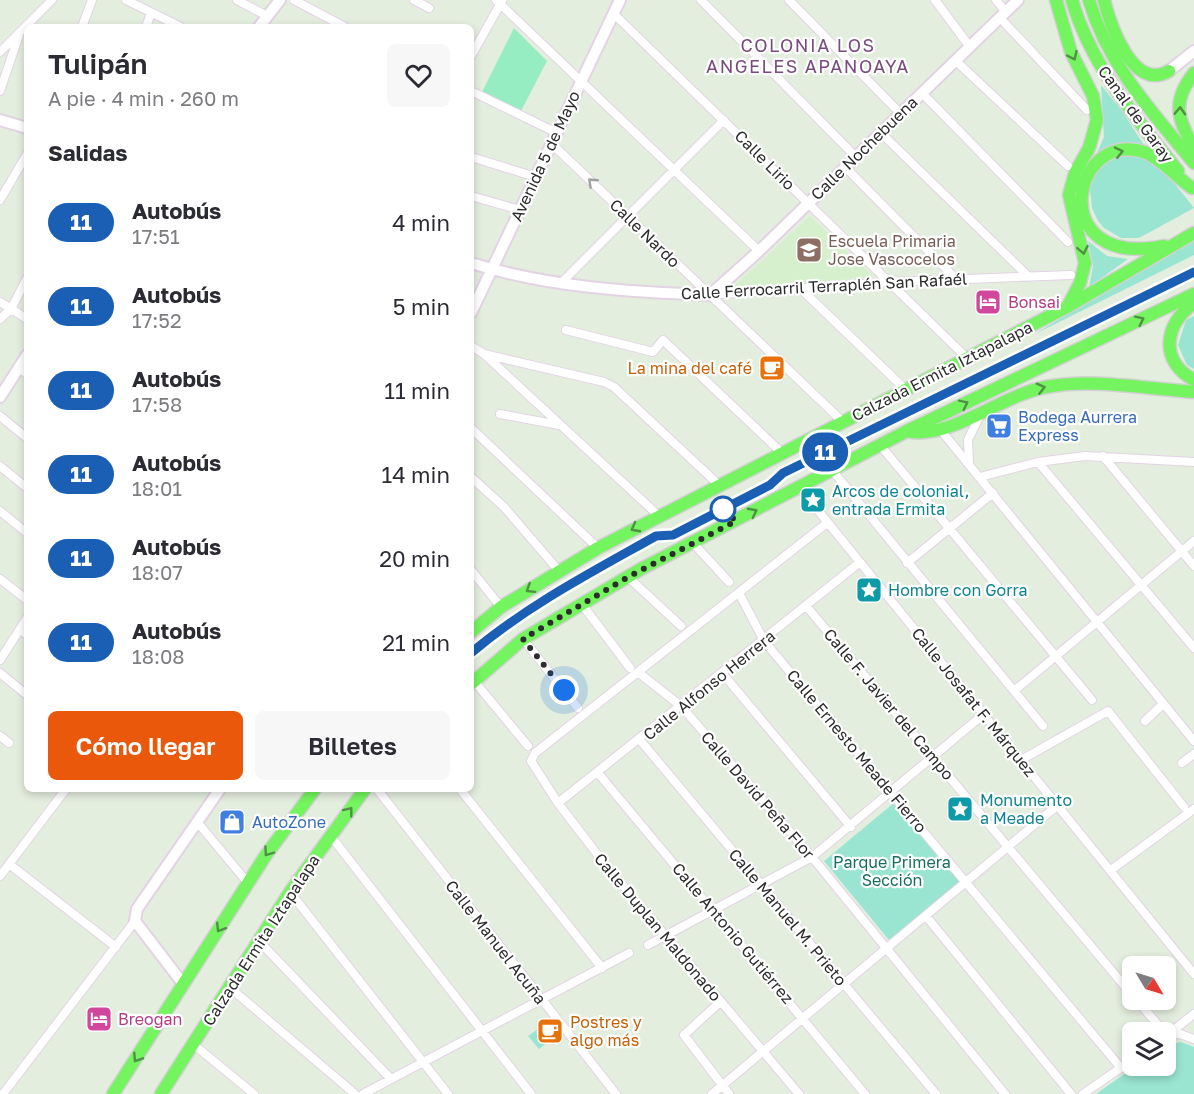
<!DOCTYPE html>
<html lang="es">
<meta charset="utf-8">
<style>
body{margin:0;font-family:"Golos Text",sans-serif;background:#f7f7f7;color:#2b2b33;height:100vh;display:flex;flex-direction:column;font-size:22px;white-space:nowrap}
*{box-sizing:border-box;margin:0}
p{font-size:20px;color:#7c7c81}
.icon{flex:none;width:33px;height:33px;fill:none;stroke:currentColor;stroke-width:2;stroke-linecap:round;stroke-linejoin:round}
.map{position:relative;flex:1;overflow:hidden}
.side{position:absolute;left:24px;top:24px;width:450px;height:768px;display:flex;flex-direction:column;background:#fff;border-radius:9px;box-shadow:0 3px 9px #0003}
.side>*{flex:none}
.badge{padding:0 12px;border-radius:20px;font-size:21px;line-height:39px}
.needle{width:39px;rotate:128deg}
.tools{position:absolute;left:1122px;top:956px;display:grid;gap:12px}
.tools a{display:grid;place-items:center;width:54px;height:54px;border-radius:9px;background:#fff;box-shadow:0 3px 9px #0003;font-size:30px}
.you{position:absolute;width:30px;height:30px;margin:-15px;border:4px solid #fff;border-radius:50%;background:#1a73e8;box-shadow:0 0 0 9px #1a73e833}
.map>.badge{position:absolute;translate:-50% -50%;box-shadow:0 0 0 3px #fff}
h2{padding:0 24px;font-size:22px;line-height:54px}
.round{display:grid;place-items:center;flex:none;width:63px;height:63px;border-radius:9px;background:#f7f7f7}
.head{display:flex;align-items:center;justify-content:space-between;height:102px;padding:0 24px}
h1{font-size:28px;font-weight:600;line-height:45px}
.primary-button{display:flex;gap:12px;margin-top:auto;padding:12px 24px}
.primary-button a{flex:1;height:69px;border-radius:9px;background:#ea580c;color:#fff;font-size:24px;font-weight:600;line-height:69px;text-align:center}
.primary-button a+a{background:#f7f7f7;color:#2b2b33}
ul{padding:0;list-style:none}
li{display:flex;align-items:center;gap:18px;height:84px;padding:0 24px}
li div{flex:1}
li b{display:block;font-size:22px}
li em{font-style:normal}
li .badge{min-width:66px;font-weight:700;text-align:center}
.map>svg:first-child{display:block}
.education{fill:#d6f0ce}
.green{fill:#9ae5d2}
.pitch{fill:#96edc2}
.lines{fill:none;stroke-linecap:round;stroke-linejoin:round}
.street-casing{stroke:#e3d3e5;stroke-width:10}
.secondary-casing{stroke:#e3d3e5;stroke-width:14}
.primary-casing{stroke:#d1d1d1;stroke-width:15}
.street{stroke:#fff;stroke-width:8}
.secondary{stroke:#fff;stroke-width:10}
.primary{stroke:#74f45e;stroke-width:12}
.oneway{stroke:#509045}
.oneway2{stroke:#a0a0a0}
.line-casing{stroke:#fff;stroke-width:14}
.line{stroke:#1a5fb4;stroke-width:9}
.walk{stroke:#2c2c2c;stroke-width:6;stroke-dasharray:0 10.8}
.stop-dot{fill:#fff;stroke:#1a5fb4;stroke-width:3}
.labels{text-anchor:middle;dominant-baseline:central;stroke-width:4.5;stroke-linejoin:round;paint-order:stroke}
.street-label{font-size:16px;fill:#2c2c2c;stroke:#fff}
.education-label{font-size:16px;fill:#785e54;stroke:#fff;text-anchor:start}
.hotel-label{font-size:16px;fill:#b23c85;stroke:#fff;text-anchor:start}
.food-label{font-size:16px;fill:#c56008;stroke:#fff;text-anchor:end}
.shop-label{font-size:16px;fill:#366cbe;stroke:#fff;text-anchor:start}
.culture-label{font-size:16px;fill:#0d838f;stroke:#fff;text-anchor:start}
.park-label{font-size:16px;fill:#196c62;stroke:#fff}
.neighbourhood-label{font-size:18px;letter-spacing:1.5px;fill:#794b7e;stroke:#fff}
</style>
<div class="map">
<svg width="1194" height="1094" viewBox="0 0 1194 1094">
<rect width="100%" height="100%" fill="#e4eede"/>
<path class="education" d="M810 216 874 277 731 289Z"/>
<path class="green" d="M1101 85 1122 111 1153 159 1160 165 1194 208 1139 238H1121L1104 228 1098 221 1092 208 1090 189 1094 160 1104 137Z
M1194 239V255L1033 335Z
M1088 241 1107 256 1128 259 1089 287 1093 266Z
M1194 316V369L1187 365 1178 345 1186 320Z
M895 802 960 881 889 940 824 861Z
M552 1019 561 1032 539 1049 528 1036Z
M1181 1042 1194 1047V1094H1096L1137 1065H1166V1045Z"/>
<path class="pitch" d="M514 28 547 61 521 111 482 92Z"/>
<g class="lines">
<defs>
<path id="street" d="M126 0 181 27
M237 0 267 16
M294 0 345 27
M414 0 429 8
M496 0 759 251
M701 0 855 156
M789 0 900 113
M935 0 970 47
M996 0 1006 12
M613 13 967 358
M1000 18 1087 110
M82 27 92 0
M146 27 151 13
M0 52 52 0
M471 56 502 1
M956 61 1068 166
M0 91 19 35
M471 91 557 133
M922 93 1068 242
M880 132 1029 277
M552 144 843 422
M471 157 536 177
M844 166 957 280
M471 196 520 210
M0 200 27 154
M561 283 724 120
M802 290 906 390
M710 295 888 282 1071 275
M0 302 27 319
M0 319 11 309 27 278
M566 330 653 352 663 340 781 452
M471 346 484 354 659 516
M484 354 604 382 614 387 718 484
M19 368 27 374
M500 414 559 425
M0 416 27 438
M471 428 598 548
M939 428 1194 741
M880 445 1092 700
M1103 456 1194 566
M1038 462 1194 648
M969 463 968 440 980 415
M0 466 27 488
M832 470 1043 726
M471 477 504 507 559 571
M980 477 1038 462 1085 456 1194 462
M799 487 1194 974
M0 511 27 533
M693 543 729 582
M907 563 993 493
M471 570 501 607
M628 577 681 626
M0 579 27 600
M739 593 764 641 1121 1068
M581 603 630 668
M807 607 1132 995
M20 629 27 635
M523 639 578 708
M0 660 27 618
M0 673 27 695
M639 673 681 706 812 857 1005 1094
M723 674 851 827
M474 681 528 746
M1014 691 1194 541
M1145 721 1163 704
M0 736 9 743
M640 740 936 1094
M1021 760 1108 711 1184 807
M1182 763 1194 754
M598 773 865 1094
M377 789 616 1094
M460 789 602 968
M558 803 859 563
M198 823 248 883
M330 835 531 1094
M9 864 116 947
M1111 870 1194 809
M0 876 66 789
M290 892 448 1094
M926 916 1071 1094
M258 940 391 1079
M648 945 812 857 984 714
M228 986 355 1094
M1136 999 1164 1032
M720 1002 684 1035 729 1094
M1168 1035 1180 1034 1194 1039
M1166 1036 1194 1014
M193 1044 254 1094
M3 1094 135 921
M363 1094 629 953
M712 1094 1058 805
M799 1094 604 863 558 803 531 761 535 753 827 523
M1083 1094 1132 1060"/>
<path id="secondary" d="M259 27 280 0
M1169 71 1194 51
M0 120 27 128
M471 263C548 287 629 292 710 295L759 251 1018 0
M471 313 620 0
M0 397 27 355
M184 985 135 921 137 909 220 789"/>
<path id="primary" d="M1056 0 1071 52 1093 96 1097 120 1089 148 1075 173 1069 195 1085 263 1080 283 1068 306
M1072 0C1091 66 1136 118 1178 171
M1089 0C1108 65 1152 112 1194 163
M1104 0C1110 24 1133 93 1169 71
M1194 73C1171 102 1178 120 1194 148
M1164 246C1044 270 1071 128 1144 152 1161 158 1176 177 1192 188
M1194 303C1164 324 1159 361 1194 380
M911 432C955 437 1002 395 1046 387 1093 378 1147 389 1194 392
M471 632 501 607 598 548 1067 307 1194 233
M471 684 523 639 641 569 907 431 1194 294
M113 1094 266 855 315 789
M161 1094 290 892 365 789"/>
</defs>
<use href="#street" class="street-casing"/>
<use href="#secondary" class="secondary-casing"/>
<use href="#primary" class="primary-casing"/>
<use href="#street" class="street"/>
<use href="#secondary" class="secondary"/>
<use href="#primary" class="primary"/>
</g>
<defs><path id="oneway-chevron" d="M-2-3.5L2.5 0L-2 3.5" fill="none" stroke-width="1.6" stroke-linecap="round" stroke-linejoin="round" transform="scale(1.5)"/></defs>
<g class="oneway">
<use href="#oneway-chevron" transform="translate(1073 56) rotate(65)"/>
<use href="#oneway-chevron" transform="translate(1180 111) rotate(-88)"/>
<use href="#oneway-chevron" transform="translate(1119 152) rotate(-13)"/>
<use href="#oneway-chevron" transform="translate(1083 250) rotate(79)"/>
<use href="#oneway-chevron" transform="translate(1140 320) rotate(-26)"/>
<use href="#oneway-chevron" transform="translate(1041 388) rotate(-14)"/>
<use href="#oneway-chevron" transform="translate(964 404) rotate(-26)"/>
<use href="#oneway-chevron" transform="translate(753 512) rotate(-28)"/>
<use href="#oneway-chevron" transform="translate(635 528) rotate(152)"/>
<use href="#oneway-chevron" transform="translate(530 589) rotate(148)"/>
<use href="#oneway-chevron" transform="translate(349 811) rotate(-52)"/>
<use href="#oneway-chevron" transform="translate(268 852) rotate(125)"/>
<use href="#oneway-chevron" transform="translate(220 928) rotate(122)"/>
<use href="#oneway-chevron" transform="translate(137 1058) rotate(123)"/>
</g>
<use class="oneway2" href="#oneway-chevron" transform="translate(592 182) rotate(-137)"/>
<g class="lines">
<defs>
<path id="line" d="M471 653C528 605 592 572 656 536L673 535 770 485 783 473 1194 272"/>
</defs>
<use href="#line" class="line-casing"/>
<use href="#line" class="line"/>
<path class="walk" d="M564 690 523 639 628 577 736 521 723 509"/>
</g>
<defs>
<symbol id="school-square" viewBox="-11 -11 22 22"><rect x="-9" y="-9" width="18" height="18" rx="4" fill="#8d6e63" stroke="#fff"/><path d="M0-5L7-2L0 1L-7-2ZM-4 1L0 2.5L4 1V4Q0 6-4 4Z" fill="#fff"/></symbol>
<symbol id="hotel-square" viewBox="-11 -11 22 22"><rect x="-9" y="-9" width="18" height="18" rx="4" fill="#d1479c" stroke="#fff"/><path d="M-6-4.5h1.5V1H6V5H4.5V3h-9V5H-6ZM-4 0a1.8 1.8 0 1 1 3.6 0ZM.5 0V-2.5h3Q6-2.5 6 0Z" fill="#fff"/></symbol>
<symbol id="cafe-square" viewBox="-11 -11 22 22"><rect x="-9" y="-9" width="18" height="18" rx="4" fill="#e8710a" stroke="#fff"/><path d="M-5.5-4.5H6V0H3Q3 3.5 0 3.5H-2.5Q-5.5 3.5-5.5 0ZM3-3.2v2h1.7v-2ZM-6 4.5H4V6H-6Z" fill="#fff"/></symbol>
<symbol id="supermarket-square" viewBox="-11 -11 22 22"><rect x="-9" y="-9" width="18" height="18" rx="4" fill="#3f7fe0" stroke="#fff"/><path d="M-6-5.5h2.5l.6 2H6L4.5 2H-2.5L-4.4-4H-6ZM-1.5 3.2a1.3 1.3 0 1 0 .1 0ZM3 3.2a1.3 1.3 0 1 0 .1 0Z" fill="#fff"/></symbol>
<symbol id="sight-square" viewBox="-11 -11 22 22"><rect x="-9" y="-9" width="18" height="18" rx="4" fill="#0f9aa8" stroke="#fff"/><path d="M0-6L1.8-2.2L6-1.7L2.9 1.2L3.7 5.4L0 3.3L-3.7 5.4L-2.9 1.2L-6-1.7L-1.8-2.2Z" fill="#fff"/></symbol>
<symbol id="shop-square" viewBox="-11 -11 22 22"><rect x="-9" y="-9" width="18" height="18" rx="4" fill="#3f7fe0" stroke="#fff"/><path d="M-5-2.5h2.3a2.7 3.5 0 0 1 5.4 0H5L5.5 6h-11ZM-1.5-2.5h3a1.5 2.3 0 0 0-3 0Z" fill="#fff"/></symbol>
</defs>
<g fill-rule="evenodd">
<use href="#school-square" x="794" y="235" width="30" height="30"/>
<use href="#hotel-square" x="973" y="287" width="30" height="30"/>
<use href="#cafe-square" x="757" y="353" width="30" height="30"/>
<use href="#supermarket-square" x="984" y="411" width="30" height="30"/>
<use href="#sight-square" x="798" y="485" width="30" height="30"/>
<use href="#sight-square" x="854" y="575" width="30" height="30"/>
<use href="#sight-square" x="945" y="794" width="30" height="30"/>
<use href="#shop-square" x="217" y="807" width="30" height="30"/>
<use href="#hotel-square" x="84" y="1004" width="30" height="30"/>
<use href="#cafe-square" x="535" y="1016" width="30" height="30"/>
</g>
<circle class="stop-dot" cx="723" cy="509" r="12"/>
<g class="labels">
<g class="street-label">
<text transform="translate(1136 114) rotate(54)">Canal de Garay</text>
<text transform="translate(864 148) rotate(-44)">Calle Nochebuena</text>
<text transform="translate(545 156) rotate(-65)">Avenida 5 de Mayo</text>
<text transform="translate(765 160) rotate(45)">Calle Lirio</text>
<text transform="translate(645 233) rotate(44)">Calle Nardo</text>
<text transform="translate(824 286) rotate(-3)">Calle Ferrocarril Terraplén San Rafaél</text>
<text transform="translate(942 371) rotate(-27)">Calzada Ermita Iztapalapa</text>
<text transform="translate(709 685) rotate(-39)">Calle Alfonso Herrera</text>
<text transform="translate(974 702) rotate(51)">Calle Josafat F. Márquez</text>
<text transform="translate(889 704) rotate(50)">Calle F. Javier del Campo</text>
<text transform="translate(857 751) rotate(50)">Calle Ernesto Meade Fierro</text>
<text transform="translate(758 795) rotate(49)">Calle David Peña Flor</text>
<text transform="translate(788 917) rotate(50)">Calle Manuel M. Prieto</text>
<text transform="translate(658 927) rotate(50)">Calle Duplan Maldonado</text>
<text transform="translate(733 933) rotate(50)">Calle Antonio Gutiérrez</text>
<text transform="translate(261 940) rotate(-57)">Calzada Ermita Iztapalapa</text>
<text transform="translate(496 942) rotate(52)">Calle Manuel Acuña</text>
</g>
<g class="education-label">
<text x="828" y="241">Escuela Primaria<tspan x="828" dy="18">Jose Vascocelos</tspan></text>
</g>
<g class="hotel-label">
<text x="1008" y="302">Bonsai</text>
<text x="118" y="1019">Breogan</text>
</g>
<g class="food-label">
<text x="752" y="368">La mina del café</text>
<text x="570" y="1022" text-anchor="start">Postres y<tspan x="570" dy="18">algo más</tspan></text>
</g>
<g class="shop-label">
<text x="1018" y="417">Bodega Aurrera<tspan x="1018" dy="18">Express</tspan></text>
<text x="252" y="822">AutoZone</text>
</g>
<g class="culture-label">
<text x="832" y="491">Arcos de colonial,<tspan x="832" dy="18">entrada Ermita</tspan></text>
<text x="888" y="590">Hombre con Gorra</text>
<text x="980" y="800">Monumento<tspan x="980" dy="18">a Meade</tspan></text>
</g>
<g class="park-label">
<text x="892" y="862">Parque Primera<tspan x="892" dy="18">Sección</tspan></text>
</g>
<g class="neighbourhood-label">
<text x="808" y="45">COLONIA LOS<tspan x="808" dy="21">ANGELES APANOAYA</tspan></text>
</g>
</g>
</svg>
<div class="tools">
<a><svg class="needle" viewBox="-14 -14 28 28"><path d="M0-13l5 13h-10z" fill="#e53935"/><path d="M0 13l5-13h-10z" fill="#7c7c81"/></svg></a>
<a><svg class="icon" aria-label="layers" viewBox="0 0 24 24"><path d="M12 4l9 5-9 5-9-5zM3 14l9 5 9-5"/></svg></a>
</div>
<div class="you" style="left:564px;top:690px"></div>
<b class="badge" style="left:825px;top:452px;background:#1a5fb4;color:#fff">11</b>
<section class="side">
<div class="head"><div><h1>Tulipán</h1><p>A pie · 4 min · 260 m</p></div><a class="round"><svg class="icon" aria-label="heart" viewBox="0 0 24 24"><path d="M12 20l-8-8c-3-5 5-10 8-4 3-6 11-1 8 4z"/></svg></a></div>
<h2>Salidas</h2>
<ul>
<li><span class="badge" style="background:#1a5fb4;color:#fff">11</span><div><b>Autobús</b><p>17:51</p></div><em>4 min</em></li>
<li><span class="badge" style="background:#1a5fb4;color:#fff">11</span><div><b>Autobús</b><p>17:52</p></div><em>5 min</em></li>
<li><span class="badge" style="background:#1a5fb4;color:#fff">11</span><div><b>Autobús</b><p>17:58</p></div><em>11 min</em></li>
<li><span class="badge" style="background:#1a5fb4;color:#fff">11</span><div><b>Autobús</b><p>18:01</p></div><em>14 min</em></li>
<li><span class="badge" style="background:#1a5fb4;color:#fff">11</span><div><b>Autobús</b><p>18:07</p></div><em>20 min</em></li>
<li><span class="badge" style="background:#1a5fb4;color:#fff">11</span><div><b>Autobús</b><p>18:08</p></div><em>21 min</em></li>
</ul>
<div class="primary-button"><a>Cómo llegar</a><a>Billetes</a></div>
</section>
</div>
